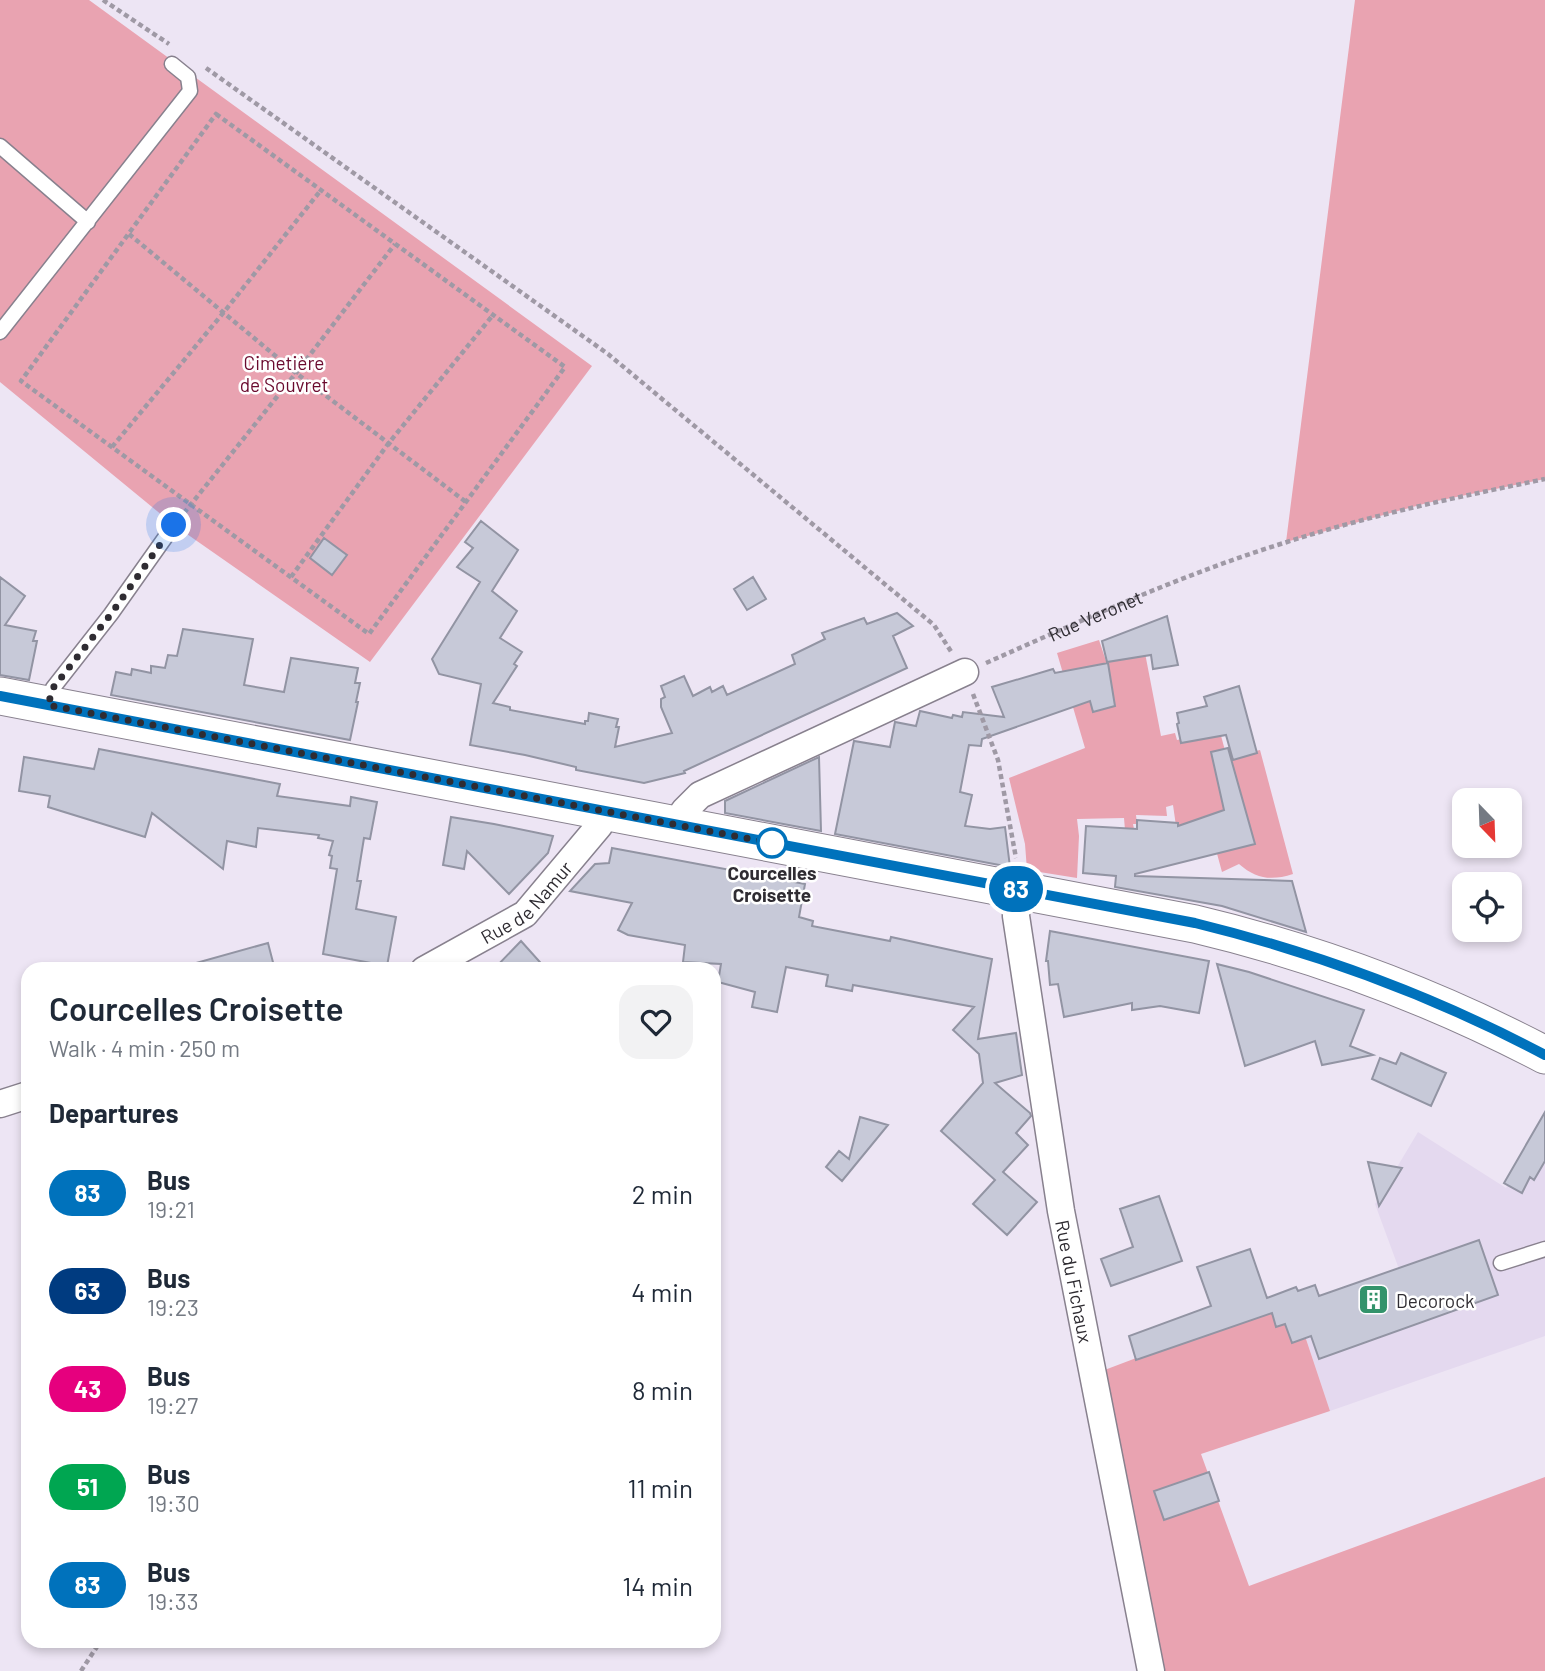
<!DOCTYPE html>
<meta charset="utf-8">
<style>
body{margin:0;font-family:Barlow,sans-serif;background:#f2f2f3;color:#1f2937;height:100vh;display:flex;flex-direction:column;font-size:26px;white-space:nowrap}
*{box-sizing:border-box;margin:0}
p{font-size:23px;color:#747a83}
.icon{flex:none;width:38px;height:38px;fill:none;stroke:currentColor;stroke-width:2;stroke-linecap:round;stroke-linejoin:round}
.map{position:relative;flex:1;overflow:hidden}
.panel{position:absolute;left:21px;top:962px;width:700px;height:686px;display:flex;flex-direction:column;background:#fff;border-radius:21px;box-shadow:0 4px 10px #0003}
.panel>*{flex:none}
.badge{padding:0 14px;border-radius:23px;font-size:24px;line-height:46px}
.needle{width:46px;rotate:157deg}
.fabs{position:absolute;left:1452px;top:788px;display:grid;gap:14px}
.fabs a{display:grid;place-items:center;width:70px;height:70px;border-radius:14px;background:#fff;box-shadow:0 4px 10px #0003;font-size:35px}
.you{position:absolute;width:35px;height:35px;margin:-18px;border:5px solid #fff;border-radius:50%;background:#1a73e8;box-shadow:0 0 0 10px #1a73e833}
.map>.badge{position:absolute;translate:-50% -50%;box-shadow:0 0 0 4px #fff}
h2{padding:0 28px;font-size:26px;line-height:63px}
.round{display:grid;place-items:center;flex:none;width:74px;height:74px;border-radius:21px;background:#f2f2f3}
.overview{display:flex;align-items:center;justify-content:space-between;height:119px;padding:0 28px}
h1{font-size:33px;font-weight:600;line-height:52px}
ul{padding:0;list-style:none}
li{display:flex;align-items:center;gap:21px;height:98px;padding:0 28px}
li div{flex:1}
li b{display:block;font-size:26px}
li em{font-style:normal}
li .badge{min-width:77px;font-weight:700;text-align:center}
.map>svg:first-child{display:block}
.built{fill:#e4d9ef}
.green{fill:#e9a3b1}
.building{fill:#c7c9d8;stroke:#9294a3;stroke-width:2}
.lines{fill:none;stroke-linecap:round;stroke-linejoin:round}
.lane-casing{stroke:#88818e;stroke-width:17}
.street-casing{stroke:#88818e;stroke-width:29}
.secondary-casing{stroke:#88818e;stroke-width:39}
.path{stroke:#9f99a5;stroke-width:4.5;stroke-dasharray:5 3.5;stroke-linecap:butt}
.lane{stroke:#fff;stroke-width:14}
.street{stroke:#fff;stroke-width:26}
.secondary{stroke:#fff;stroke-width:37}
.line-casing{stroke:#fff;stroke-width:16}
.line{stroke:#0072bc;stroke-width:10}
.walk{stroke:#2f2c32;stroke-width:7;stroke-dasharray:0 12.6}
.stop-dot{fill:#fff;stroke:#0072bc;stroke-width:3.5}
.labels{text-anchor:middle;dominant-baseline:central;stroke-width:5;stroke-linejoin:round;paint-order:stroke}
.park-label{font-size:19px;fill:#6a0a2e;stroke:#fff}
.street-label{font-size:19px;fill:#2f2c32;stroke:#fff}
.stop-label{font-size:19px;font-weight:bold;fill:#2f2c32;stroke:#fff}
.poi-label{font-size:19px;fill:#2f2c32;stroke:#fff;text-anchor:start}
</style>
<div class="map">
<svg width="1545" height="1671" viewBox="0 0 1545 1671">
<rect width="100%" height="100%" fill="#ede5f4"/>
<path class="built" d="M1545 1117V1336L1330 1411 1295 1306 1399 1269 1375 1204 1418 1132 1506 1188Z"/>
<path class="green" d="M0 0H89L592 366 370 662 174 525 0 382Z
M1355 0H1545V479L1427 503 1286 542Z
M1099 640 1106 661 1145 653 1161 736 1175 733 1177 740 1191 737 1216 717 1227 758 1260 750 1293 874C1271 881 1256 879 1239 864L1222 872 1216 850 1178 840 1173 805 1166 807 1167 816 1136 815 1137 824H1133L1134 829 1125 830 1124 818 1077 819 1079 836 1077 878 1027 870 1025 844 1009 778 1085 748 1057 653Z
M1295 1306 1330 1411 1201 1454 1249 1586 1545 1477V1671H1151L1094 1374 1226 1324Z"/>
<path class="building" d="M481 521 518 550 492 591 517 611 500 638 522 652 514 664 517 666 493 703 510 707V710L585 724V721H588L589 713 618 719 616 727H619L615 747 672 733 661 707V699L665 697 661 686 684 676 693 696 710 687 712 692 723 686 727 695 795 664 792 655 825 639 822 633 864 618 867 624 897 613 913 626 893 636 907 668 684 771 685 773 644 783 576 770V767L525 755 470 745 481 684 439 674 432 659 480 582 457 567 473 548 465 542Z
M324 538 347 555 332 575 310 558Z
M0 577 25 596 5 625 36 631 33 641H37L29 680 0 675Z
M753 577 766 599 747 610 734 589Z
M1167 616 1178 665 1153 669 1151 655 1107 662 1102 641Z
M183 629 253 639 244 685 284 692 291 658 358 668 355 683H360L356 702H358L350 740 111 695 116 672 131 675 132 669 151 673V666L165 668 168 655 177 656Z
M1108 663 1115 706 1093 712 1090 701 982 739 981 746 969 745 960 792 972 795 965 826 990 829 1005 827 1010 867 835 834 854 741 890 747 895 722 916 726 920 711 952 718 953 715 962 717 963 712 1004 717 992 687 1053 669 1055 673Z
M1239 686 1257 753 1233 760 1226 735 1181 743 1177 724 1179 723 1177 713 1207 706 1204 697Z
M1228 748 1255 844 1135 874V876L1292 881 1306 932 1222 906 1115 887 1116 876 1083 873 1086 826 1137 829V820L1178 823V826L1224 810 1211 752Z
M99 749 280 784 277 796 350 806 351 797 377 802 370 839 364 838 357 881H361L356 909 396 917 387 966 323 954 337 869 330 868 332 856 329 855 333 841 318 838 319 835 258 828 256 847 227 841 223 869 152 813 145 837 48 807 50 796 19 791 24 757 94 769Z
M819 757 821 831 725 813V801Z
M451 817 494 824 553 836 548 853 509 894 467 851 464 869 443 865Z
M612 848 805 884 799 917 813 921 812 926 890 941 891 937 992 959 978 1039 1016 1033 1022 1075 995 1083 1030 1113 1031 1116 1016 1133 1028 1145 1003 1172 1037 1202 1007 1235 973 1204 995 1180 941 1131 983 1083 979 1054 953 1030 974 1007 853 985 852 991 826 986 828 975 786 967 777 1012 752 1007 755 992 718 982 721 964 683 962 685 945 628 935 618 930 632 903 570 891 595 864 609 863Z
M1050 931 1209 961 1199 1013 1160 1006 1132 1010V1003L1064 1017 1058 984 1050 985 1048 961H1046Z
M521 941 547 970H493Z
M268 943 275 970H196V963Z
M1217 964 1249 972 1364 1010 1350 1046 1373 1055 1322 1065 1315 1041 1245 1066Z
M1401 1053 1446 1073 1431 1106 1372 1079 1380 1058 1396 1064Z
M1545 1112V1161L1534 1180 1530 1177 1522 1193 1504 1183Z
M860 1117 888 1125 842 1181 826 1167 839 1151 849 1159Z
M1368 1162 1402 1168 1379 1206Z
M1159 1196 1182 1261 1111 1286 1101 1259 1133 1247 1120 1209Z
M1479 1240 1498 1295 1319 1359 1311 1336 1292 1343 1285 1324 1276 1327 1272 1313 1136 1360 1129 1336 1211 1306 1197 1267 1250 1249 1267 1298 1296 1287 1298 1291 1315 1285 1319 1296Z
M1209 1472 1219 1501 1164 1520 1154 1491Z"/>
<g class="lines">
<defs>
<path id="lane" d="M0 146 88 222
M0 332 190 91 188 77 172 64
M48 703 53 688 111 614 174 525
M1501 1263 1545 1249"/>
<g id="street">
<path d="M681 825 684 811 700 795 965 672"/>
<path id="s2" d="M1017 889 1016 916 1061 1211 1151 1671"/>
<path id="s3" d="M424 970 525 914 599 826 603 810"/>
<path d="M0 1104 28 1095"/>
</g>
<path id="secondary" d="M0 696 1195 924C1317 953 1434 997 1545 1055"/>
</defs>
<use href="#lane" class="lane-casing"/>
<use href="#street" class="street-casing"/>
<use href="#secondary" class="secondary-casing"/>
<g class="path">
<path d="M103 0 169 44"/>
<path d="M206 68 608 354 934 625 952 653"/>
<path d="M216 114 565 367 369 634 21 381Z"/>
<path d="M129 234 296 373 466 502"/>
<path d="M112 447 224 312 321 190"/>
<path d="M184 513 296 373 395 244"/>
<path d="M291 577 388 444 493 315"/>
<path id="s1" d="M986 663C1085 619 1183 574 1287 542 1371 515 1458 497 1545 479"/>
<path d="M973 694 998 760 1016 858"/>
<path d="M81 1671 100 1642"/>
</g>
<use href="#lane" class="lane"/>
<use href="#street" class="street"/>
<use href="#secondary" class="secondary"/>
</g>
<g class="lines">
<defs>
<path id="line" d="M0 696 1195 923C1317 953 1434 996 1545 1055"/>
</defs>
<use href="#line" class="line-casing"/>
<use href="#line" class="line"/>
<path class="walk" d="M174 525 111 614 53 688 48 705 772 843"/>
</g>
<defs>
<symbol id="building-square" viewBox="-11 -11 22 22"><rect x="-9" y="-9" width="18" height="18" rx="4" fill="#33936b" stroke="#fff"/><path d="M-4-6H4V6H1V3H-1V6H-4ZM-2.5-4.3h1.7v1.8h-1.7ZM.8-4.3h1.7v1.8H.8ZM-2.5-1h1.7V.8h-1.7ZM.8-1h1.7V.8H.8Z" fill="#fff"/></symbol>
</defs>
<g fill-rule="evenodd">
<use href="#building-square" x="1356" y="1282" width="35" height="35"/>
</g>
<circle class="stop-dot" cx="772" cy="843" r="14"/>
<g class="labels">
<g class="park-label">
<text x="284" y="362">Cimetière<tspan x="284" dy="22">de Souvret</tspan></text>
</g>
<g class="street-label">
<text stroke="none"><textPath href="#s1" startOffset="119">Rue Veronet</textPath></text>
<text stroke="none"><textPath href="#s3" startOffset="124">Rue de Namur</textPath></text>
<text stroke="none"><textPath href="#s2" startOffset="397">Rue du Fichaux</textPath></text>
</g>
<g class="stop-label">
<text x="772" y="872">Courcelles<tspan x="772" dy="22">Croisette</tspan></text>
</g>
<g class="poi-label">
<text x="1396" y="1300">Decorock</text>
</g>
</g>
</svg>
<div class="fabs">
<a><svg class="needle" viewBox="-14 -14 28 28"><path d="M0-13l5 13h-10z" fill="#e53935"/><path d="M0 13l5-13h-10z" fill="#747a83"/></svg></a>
<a><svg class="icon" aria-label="locate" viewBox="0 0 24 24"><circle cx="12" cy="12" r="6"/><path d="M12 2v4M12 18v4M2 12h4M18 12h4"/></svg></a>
</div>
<div class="you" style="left:174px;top:525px"></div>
<b class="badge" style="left:1016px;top:889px;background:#0072bc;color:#fff">83</b>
<section class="panel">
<div class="overview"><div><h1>Courcelles Croisette</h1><p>Walk · 4 min · 250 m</p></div><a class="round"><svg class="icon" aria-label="heart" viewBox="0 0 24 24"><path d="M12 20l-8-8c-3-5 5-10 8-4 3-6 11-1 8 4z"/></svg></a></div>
<h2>Departures</h2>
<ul>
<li><span class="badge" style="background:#0072bc;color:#fff">83</span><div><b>Bus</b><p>19:21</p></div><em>2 min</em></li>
<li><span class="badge" style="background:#003b80;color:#fff">63</span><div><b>Bus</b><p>19:23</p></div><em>4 min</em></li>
<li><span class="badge" style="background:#e6007e;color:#fff">43</span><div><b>Bus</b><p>19:27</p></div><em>8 min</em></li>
<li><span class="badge" style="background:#00a651;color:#fff">51</span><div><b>Bus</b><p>19:30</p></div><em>11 min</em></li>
<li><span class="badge" style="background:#0072bc;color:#fff">83</span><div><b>Bus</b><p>19:33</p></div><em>14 min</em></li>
</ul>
</section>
</div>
